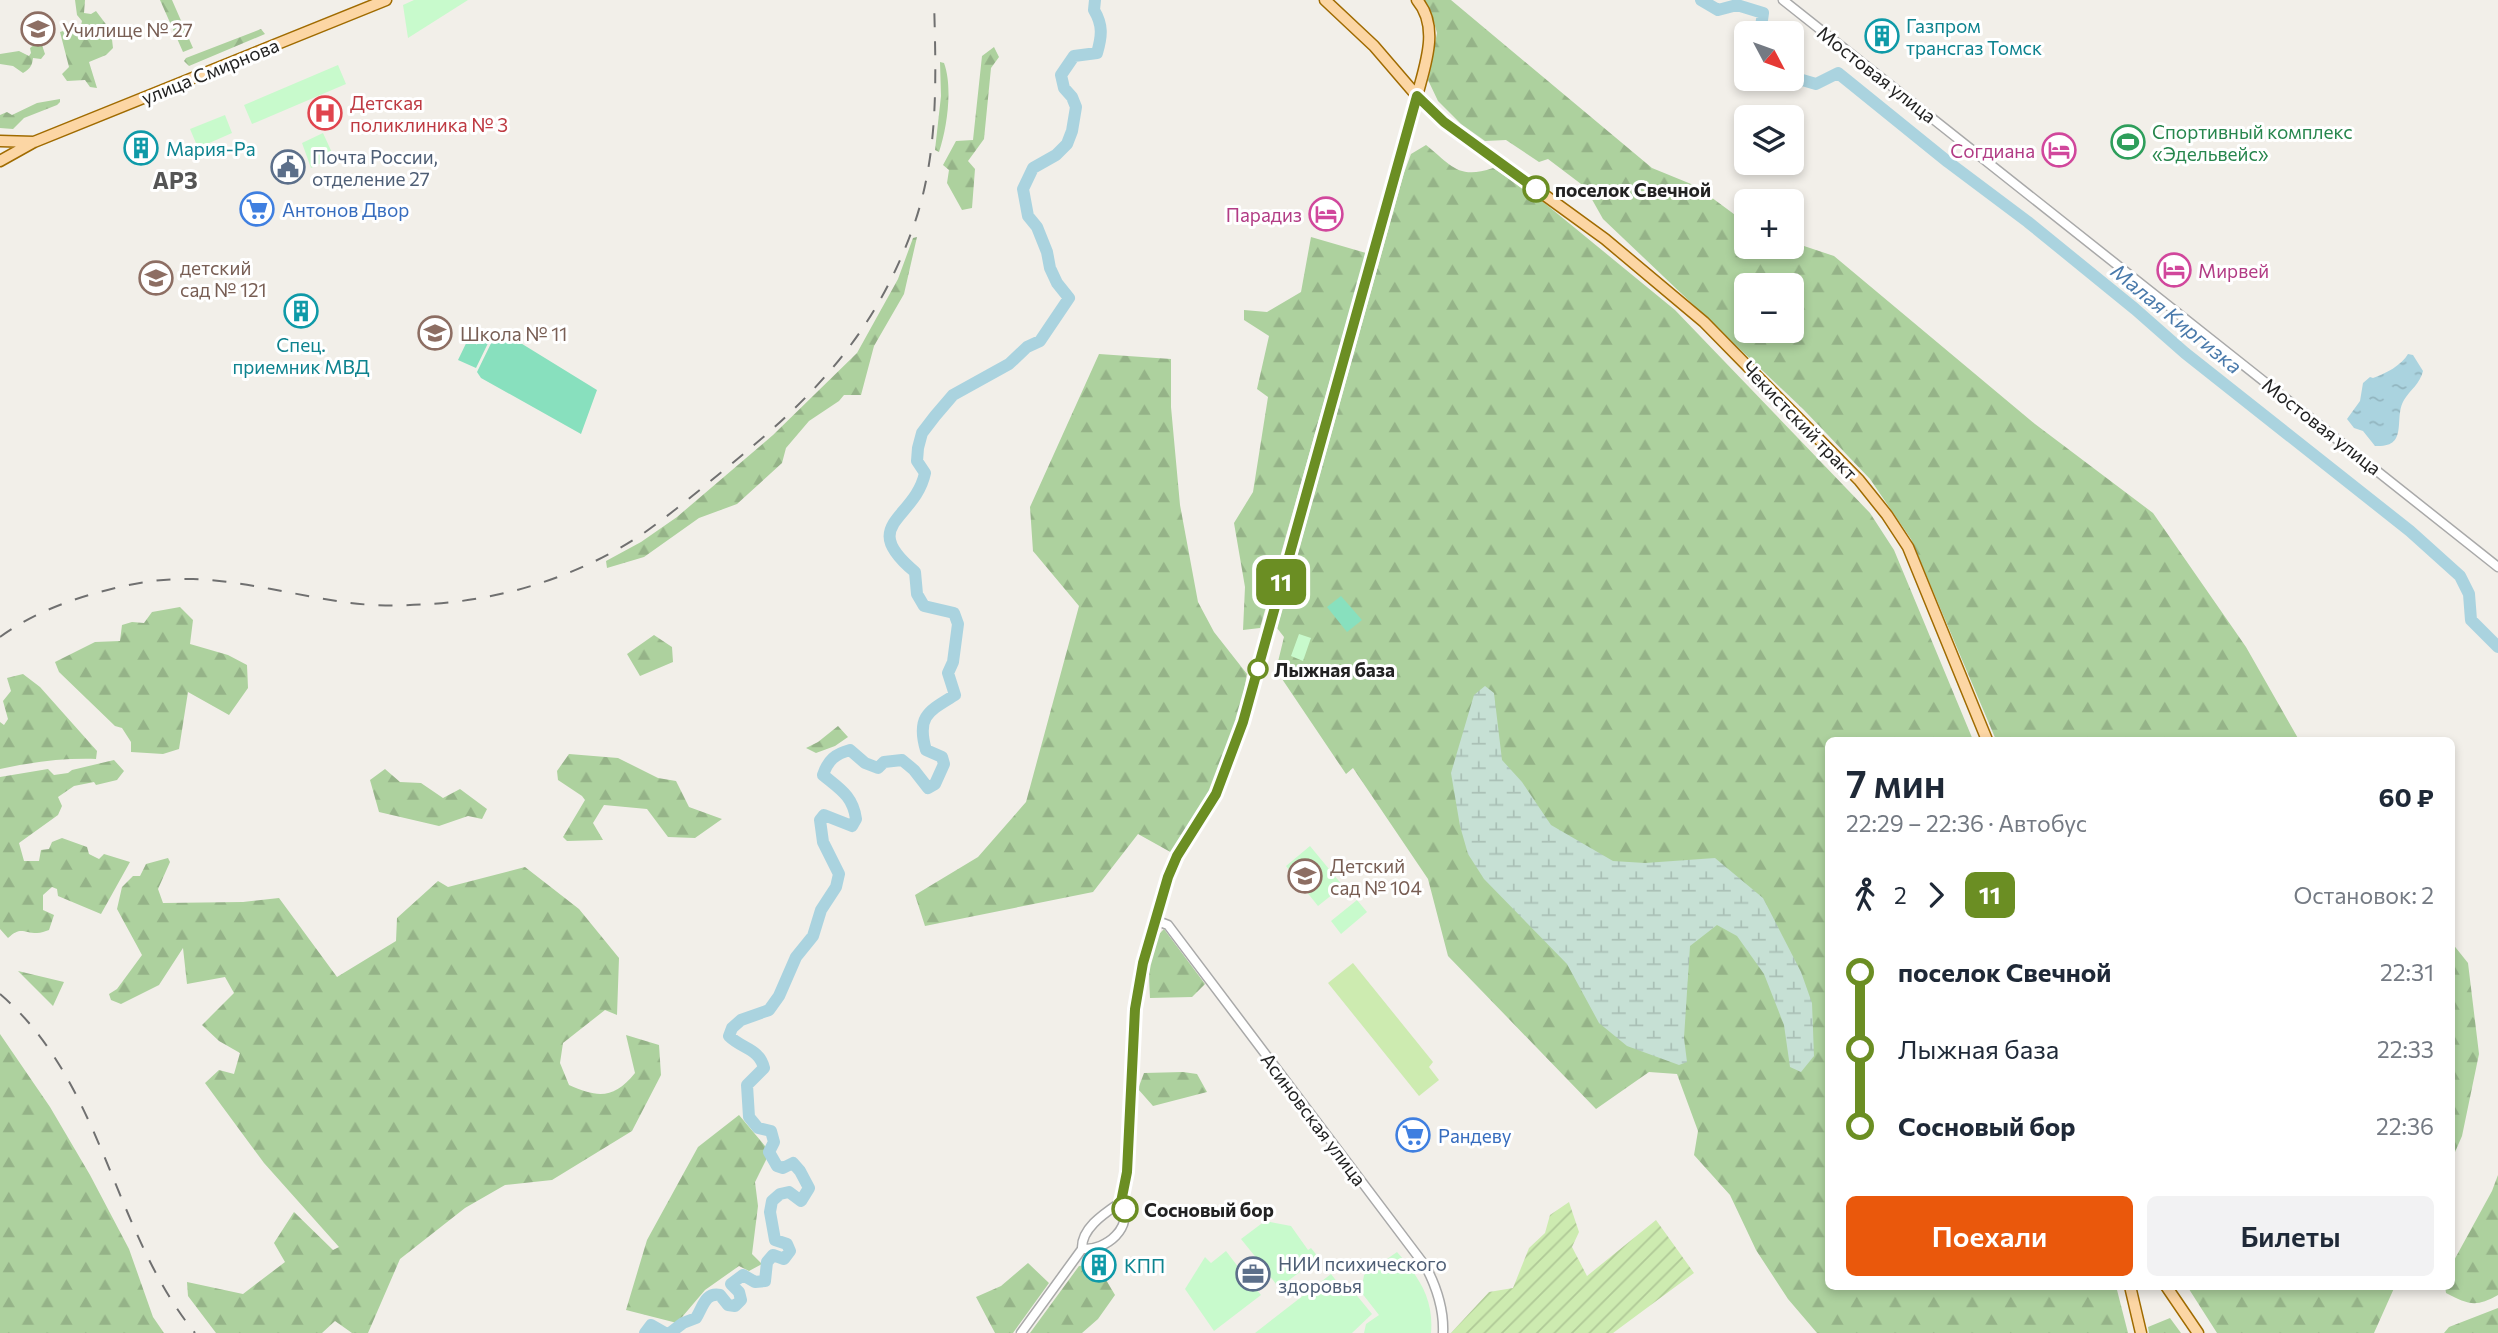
<!DOCTYPE html>
<html lang="ru">
<meta charset="utf-8">
<style>
body{margin:0;font-family:Commissioner,sans-serif;background:#f2f2f3;color:#1f2937;height:100vh;display:flex;flex-direction:column;font-size:26px;white-space:nowrap}
*{box-sizing:border-box;margin:0}
p{font-size:23px;color:#747a83}
.icon{flex:none;width:38px;height:38px;fill:none;stroke:currentColor;stroke-width:2;stroke-linecap:round;stroke-linejoin:round}
.map{position:relative;flex:1;overflow:hidden}
.drawer{position:absolute;left:1825px;top:737px;width:630px;height:553px;display:flex;flex-direction:column;background:#fff;border-radius:10px;box-shadow:0 4px 10px #0003}
.drawer>*{flex:none}
.badge{padding:0 14px;border-radius:10px;font-size:24px;line-height:46px}
.needle{width:46px;rotate:131deg}
.tools{position:absolute;left:1734px;top:21px;display:grid;gap:14px}
.tools a{display:grid;place-items:center;width:70px;height:70px;border-radius:10px;background:#fff;box-shadow:0 4px 10px #0003;font-size:35px}
.map>.badge{position:absolute;translate:-50% -50%;box-shadow:0 0 0 4px #fff}
.legs{display:flex;align-items:center;gap:10px;height:77px;padding:0 21px;font-size:23px}
.legs p{margin-inline-start:auto}
.headline{display:flex;align-items:center;justify-content:space-between;height:119px;padding:0 21px}
h1{font-size:38px;font-weight:600;line-height:52px}
.action{display:flex;gap:14px;margin-top:auto;padding:14px 21px}
.action a{flex:1;height:80px;border-radius:10px;background:#ea580c;color:#fff;font-size:28px;font-weight:600;line-height:80px;text-align:center}
.action a+a{background:#f2f2f3;color:#1f2937}
ul{padding:0 21px;list-style:none}
li{display:flex;align-items:center;gap:24px;height:77px;font-size:26px}
li i{display:grid;place-items:center;width:10px;height:100%;margin:0 9px;background:currentColor}
li i::after{content:'';width:18px;height:18px;margin:-9px;border:5px solid;border-radius:50%;background:#fff}
li p{margin-inline-start:auto}
li:first-child i{background:linear-gradient(#0000 50%,currentColor 0)}
li:last-child i{background:linear-gradient(currentColor 50%,#0000 0)}
.map>svg:first-child{display:block}
.grass{fill:#cdebb0}
.forest{fill:url(#forest-firs);fill-rule:evenodd}
.wetland{fill:url(#wetland-marsh)}
.park{fill:#c8facc}
.garden{fill:url(#garden-furrows)}
.pitch{fill:#88e0be}
.water{fill:url(#water-ripples)}
.lines{fill:none;stroke-linecap:round;stroke-linejoin:round}
.river{stroke:#aad3df;stroke-width:12}
.tertiary-casing{stroke:#a9a9a9;stroke-width:11}
.primary-casing{stroke:#a06b00;stroke-width:13}
.tertiary{stroke:#fff;stroke-width:8}
.primary{stroke:#fcd6a4;stroke-width:10}
.rail{stroke:#707070;stroke-width:2;stroke-dasharray:14 14;stroke-linecap:butt}
.line-1-casing{stroke:#fff;stroke-width:16}
.line-1{stroke:#6b8e23;stroke-width:10}
.stop-1-dot{fill:#fff;stroke:#6b8e23;stroke-width:3.5}
.labels{text-anchor:middle;dominant-baseline:central;stroke-width:6;stroke-linejoin:round;paint-order:stroke}
.culture-label{font-size:19px;fill:#0d838f;stroke:#fff;text-anchor:start}
.education-label{font-size:19px;fill:#785e54;stroke:#fff;text-anchor:start}
.street-label{font-size:19px;fill:#222;stroke:#fff}
.health-label{font-size:19px;fill:#be3a42;stroke:#fff;text-anchor:start}
.leisure-label{font-size:19px;fill:#27864d;stroke:#fff;text-anchor:start}
.hotel-label{font-size:19px;fill:#b23c85;stroke:#fff;text-anchor:end}
.service-label{font-size:19px;fill:#4e5e75;stroke:#fff;text-anchor:start}
.stop-label{font-size:19px;font-weight:bold;fill:#222;stroke:#fff;text-anchor:start}
.shop-label{font-size:19px;fill:#366cbe;stroke:#fff;text-anchor:start}
.water-label{font-size:21px;font-style:italic;fill:#4a7aab;stroke:#fff}
.quarter-label{font-size:23px;font-weight:bold;fill:#555;stroke:#fff}
</style>
<div class="map">
<svg width="2498" height="1333" viewBox="0 0 2498 1333">
<defs>
<pattern id="forest-firs" width="22" height="20" patternUnits="userSpaceOnUse" patternTransform="scale(1.75)"><rect width="22" height="20" fill="#add19e"/><path d="M5 1l3.5 6h-7zM16 11l3.5 6h-7z" fill="#95b388"/></pattern>
<pattern id="wetland-marsh" width="20" height="14" patternUnits="userSpaceOnUse" patternTransform="scale(1.75)"><rect width="20" height="14" fill="#c6e0d4"/><path d="M1 5h8M5 5V1M11 12h8M15 12V8" fill="none" stroke="#aac0b6"/></pattern>
<pattern id="garden-furrows" width="10" height="10" patternUnits="userSpaceOnUse" patternTransform="scale(1.75)"><rect width="10" height="10" fill="#cdebb0"/><path d="M-1 1l2-2M0 10L10 0M9 11l2-2" fill="none" stroke="#b0c997"/></pattern>
<pattern id="water-ripples" width="26" height="14" patternUnits="userSpaceOnUse" patternTransform="scale(1.75)"><rect width="26" height="14" fill="#aad3df"/><path d="M2 4q2-2 4 0t4 0M15 11q2-2 4 0t4 0" fill="none" stroke="#92b5bf"/></pattern>
</defs>
<rect width="100%" height="100%" fill="#f2efe9"/>
<path class="grass" d="M1353 963 1433 1062 1429 1067 1439 1080 1419 1096 1328 983Z"/>
<path class="forest" d="M75 0H85L84 13 91 14 96 11 111 31 113 48 106 55 89 62 97 88 90 87 85 80 67 81 62 74 69 67 60 32 81 25 82 21 77 15Z
M160 0H172L193 48 183 52Z
M1422 0H1451L1652 168 1696 186 1746 223V247H1792V242L1834 256 2035 424 2153 513 2246 647 2299 740H1996L1911 539 1870 479 1803 409 1603 219 1585 187 1548 159 1539 162 1506 140 1485 141 1461 124 1438 101 1428 80 1437 33 1432 15ZM1746 285H1792V331H1746Z
M261 29 265 34 189 66 184 61 186 58Z
M38 42 42 45 45 54 41 59 33 58C32 66 30 69 23 73L13 66 0 64V54L19 51 29 56 31 53 30 48Z
M994 47 999 57 991 68 984 139 968 161 975 169 972 208 962 210 947 183 949 170 943 165 956 141 973 140 982 56Z
M940 62 944 63C953 87 947 128 939 152L935 150 941 96Z
M60 99V102L57 105 24 118 13 129 0 128V115L7 112 12 115 37 103Z
M1426 145C1451 165 1458 180 1493 168L1542 201 1675 310 1870 513 1894 550 1973 740H1829V1286H2116L2128 1333H1817L1788 1299 1756 1250 1730 1195 1694 1155 1698 1131 1677 1074 1649 1072 1596 1109 1448 956 1428 879 1353 768 1346 774 1276 670 1284 637 1277 628 1404 173 1411 154Z
M917 237 904 294 874 346 861 395H844L839 401 809 421 786 448 782 463 737 504 699 518 644 557 607 568 606 561 641 542 677 517 773 435 857 353 898 279 913 238Z
M1311 237 1366 253 1260 628 1243 630 1245 587 1234 523 1253 492 1268 397 1257 389 1269 336 1244 320V310L1267 312 1301 292Z
M1099 354 1171 359V407L1180 505 1198 602 1214 632 1247 674C1240 714 1231 752 1214 789 1203 811 1187 833 1174 854L1138 834 1093 892 925 926 915 895 978 857 1026 802 1079 606 1033 551 1030 507Z
M180 607 193 620 190 644 228 655 247 665 248 688 229 715 188 692 179 749 163 754 131 752V742L122 728 115 726 59 672 55 662 95 642 120 641 122 625 132 622 144 623 152 612Z
M654 635 672 647 673 662 640 676 627 654Z
M23 674 40 687 97 751 96 759C63 758 32 762 0 769V722L4 725 8 719 3 701 11 691 7 678Z
M838 726 848 737 835 746 816 753 806 748 818 742Z
M569 754 618 758 658 778 676 781 689 807 722 819 695 838 668 837 647 809 604 805 593 823 603 840 567 841 563 837 585 800 582 796 558 780 557 771Z
M114 760 124 771 117 780 96 785 94 782 74 786 58 797 62 806 58 815 19 843 24 861H39L41 850 49 849 52 842 62 838 87 847 89 854 99 859 104 854 130 862 101 914 58 896 57 889 52 887 43 895V910L54 915 49 930C45 931 41 933 37 933 23 933 21 926 8 938L0 929V777L48 769 54 775 68 773 72 770Z
M385 769 400 782 421 783 443 798 460 789 487 809 482 819 468 816 439 826 379 812 370 780Z
M168 858 170 862 158 889 163 903 243 902 279 898 337 977 396 941 397 918 438 881 448 887 525 867 579 909 619 958 617 1015 605 1010 563 1043 560 1063 569 1085C598 1098 614 1099 635 1073L626 1035 659 1045 661 1075 632 1131 552 1180 505 1185 465 1208 400 1259 368 1333H352L335 1321 322 1333H216L188 1296 187 1282 243 1294 285 1262 274 1243 294 1212 333 1250 339 1247 264 1163 205 1083 219 1070 234 1074 240 1053 219 1041 202 1025 234 993 225 977 187 984 183 948 159 985 121 1004 111 1000 109 994 117 989 142 955 117 909 122 887 133 876H140L146 864Z
M1164 929 1205 984 1192 997 1150 998C1149 976 1146 945 1164 929Z
M2452 943 2468 963 2479 1054 2462 1136 2452 1159Z
M18 971 64 982 53 1006Z
M0 1034 50 1107 90 1175 129 1249 153 1317 164 1333H0Z
M1183 1072 1197 1074 1207 1092 1153 1106 1138 1089 1144 1073Z
M739 1115 770 1152 755 1182 758 1206 752 1254 762 1264 749 1271 739 1266 705 1290 677 1323 626 1310 647 1240 698 1147Z
M2498 1175V1295C2475 1308 2468 1304 2446 1293L2445 1286H2452V1264L2492 1191Z
M1028 1263 1049 1283 1013 1333H995L976 1297 1001 1286Z
M1092 1264 1102 1273 1115 1295 1098 1319 1082 1333H1030L1079 1266Z
M2187 1286H2395L2374 1333H2217Z
M2498 1308V1333H2444L2449 1327Z
M2170 1318 2181 1333H2149L2148 1327Z"/>
<path class="wetland" d="M1485 686 1494 693 1502 760 1522 782 1551 825 1613 861 1645 863 1715 858 1763 898 1801 972 1812 1003 1814 1056 1801 1072 1790 1067 1784 1025 1764 974 1737 936 1717 925 1690 946 1684 1038 1687 1062 1679 1065 1627 1046 1599 1023 1567 964 1484 879 1468 854 1460 826 1451 773 1474 695Z"/>
<path class="park" d="M414 0H468L408 38 403 5Z
M338 65 346 84 252 124 244 105Z
M225 115 232 133 198 148 190 129Z
M323 133 334 157 311 168 302 143Z
M1299 634 1311 638 1303 661 1291 656Z
M1310 846 1343 886 1318 906 1286 866Z
M1357 900 1367 912 1341 934 1331 921Z
M1265 1221 1291 1226 1308 1250 1311 1248 1319 1258 1285 1283 1289 1289 1283 1293 1266 1271 1268 1269 1264 1264 1262 1265 1241 1239Z
M1226 1251 1242 1272 1241 1274 1244 1279 1246 1277 1261 1295 1214 1331 1185 1289 1205 1257 1211 1263Z
M1397 1252C1419 1277 1434 1299 1431 1333H1364L1366 1324 1379 1315 1361 1292 1364 1275Z
M1331 1274 1348 1296 1354 1292 1372 1314 1352 1333H1255Z"/>
<path class="garden" d="M1569 1202 1579 1232 1572 1247 1587 1276 1656 1220 1694 1273 1613 1333H1451L1489 1292 1513 1288 1529 1248 1545 1233 1550 1215Z"/>
<path class="pitch" d="M473 329 491 337 476 368 458 360Z
M498 329 597 390 581 434 481 378 477 372Z
M1341 596 1362 620 1347 632 1327 607Z"/>
<path class="water" d="M2408 354 2413 355 2423 371C2420 384 2410 390 2404 400 2393 418 2410 448 2375 446L2363 431 2354 428 2347 419 2360 401 2363 383 2370 377 2373 378C2385 374 2402 365 2408 354Z"/>
<g class="lines">
<path class="river" d="M1701 0 1718 10 1737 5 1763 13 1760 33
M1792 77 1816 84 1838 73 1948 162 2028 222 2135 309 2185 353 2410 531 2460 576 2469 594 2471 620 2498 647
M645 1333 651 1325 665 1333
M670 1333 683 1323 696 1318C703 1307 705 1292 720 1295L728 1305 735 1306 741 1300 739 1292 731 1284 743 1275 755 1282 765 1281 767 1262 773 1255 784 1259 790 1251 787 1244 775 1240 770 1212 772 1201 780 1194 789 1192 801 1201 809 1188 800 1171 793 1163 783 1168 777 1166 769 1152 774 1142 771 1131 758 1128 749 1117 747 1085 764 1068C759 1048 742 1049 729 1036L732 1028 741 1020 769 1010 779 996 796 957 813 936 821 910 836 887 839 874 823 842 820 820 824 815 852 826 856 819C853 796 840 789 823 775 828 760 835 754 850 750L865 763 878 768 884 762 902 760 914 770 928 788 935 784 944 764 942 757 926 750C916 716 929 711 955 695L948 673 953 662 958 624 954 613 924 606 917 594 915 572C857 524 915 520 925 473L917 461 918 448 922 433 935 416 953 395 1009 364 1027 347 1040 341 1069 298 1057 283 1050 268 1047 252 1037 227 1028 216 1023 189 1033 168 1056 155 1067 144 1072 131 1076 107 1072 97 1064 88 1061 75 1074 56 1097 53C1102 36 1103 25 1094 10L1095 0"/>
<defs>
<path id="tertiary" d="M1783 0 2498 567
M1155 920 1168 925 1426 1267C1437 1288 1444 1309 1443 1333
M1082 1249C1106 1251 1135 1227 1121 1202L1127 1172 1135 1009 1143 963 1168 877 1177 856 1216 794 1243 722 1417 96
M1082 1249C1081 1228 1105 1213 1121 1202
M1021 1333 1082 1249"/>
<path id="primary" d="M1325 0 1374 46 1417 96 1444 122 1605 239 1704 322 1859 480 1887 515 1908 547 1987 740
M1417 0C1440 27 1425 65 1417 96
M0 141 34 142
M0 161 34 142 386 0
M2130 1286 2141 1333
M2166 1286 2198 1333"/>
</defs>
<use href="#tertiary" class="tertiary-casing"/>
<use href="#primary" class="primary-casing"/>
<use href="#tertiary" class="tertiary"/>
<use href="#primary" class="primary"/>
<path class="rail" d="M0 637C26 618 58 604 89 595 123 585 157 578 193 579 246 581 298 596 350 603 375 606 404 606 429 604 503 600 579 576 641 535 670 515 697 492 724 470 813 398 876 334 915 222 939 151 936 75 934 0
M0 994C103 1082 112 1231 195 1333"/>
</g>
<g class="lines">
<defs>
<path id="line-1" d="M1125 1209 1121 1202 1127 1172 1135 1009 1143 963 1168 877 1177 856 1216 794 1243 722 1417 96 1444 122 1536 189"/>
</defs>
<use href="#line-1" class="line-1-casing"/>
<use href="#line-1" class="line-1"/>
</g>
<defs>
<symbol id="school-ring" viewBox="-11 -11 22 22"><circle r="9.5" fill="#fff" stroke="#8d6e63" stroke-width="1.5"/><path d="M0-5L7-2L0 1L-7-2ZM-4 1L0 2.5L4 1V4Q0 6-4 4Z" fill="#8d6e63"/></symbol>
<symbol id="building-ring" viewBox="-11 -11 22 22"><circle r="9.5" fill="#fff" stroke="#0f9aa8" stroke-width="1.5"/><path d="M-4-6H4V6H1V3H-1V6H-4ZM-2.5-4.3h1.7v1.8h-1.7ZM.8-4.3h1.7v1.8H.8ZM-2.5-1h1.7V.8h-1.7ZM.8-1h1.7V.8H.8Z" fill="#0f9aa8"/></symbol>
<symbol id="hospital-ring" viewBox="-11 -11 22 22"><circle r="9.5" fill="#fff" stroke="#e0444e" stroke-width="1.5"/><path d="M-5-5h3v3.5h4V-5h3V5h-3V1.5h-4V5h-3Z" fill="#e0444e"/></symbol>
<symbol id="stadium-ring" viewBox="-11 -11 22 22"><circle r="9.5" fill="#fff" stroke="#2e9e5b" stroke-width="1.5"/><path d="M0-5a6.5 5 0 1 0 0 10a6.5 5 0 1 0 0-10ZM-3.5-1.8h7v3.6h-7Z" fill="#2e9e5b"/></symbol>
<symbol id="hotel-ring" viewBox="-11 -11 22 22"><circle r="9.5" fill="#fff" stroke="#d1479c" stroke-width="1.5"/><path d="M-6-4.5h1.5V1H6V5H4.5V3h-9V5H-6ZM-4 0a1.8 1.8 0 1 1 3.6 0ZM.5 0V-2.5h3Q6-2.5 6 0Z" fill="#d1479c"/></symbol>
<symbol id="civic-ring" viewBox="-11 -11 22 22"><circle r="9.5" fill="#fff" stroke="#5c6f8a" stroke-width="1.5"/><path d="M-.6-6.5H3V-4.5H.6V-3L4-1V1h2V6H-6V1h2V-1L-.6-3ZM-1.2 2.5V6h2.4V2.5Z" fill="#5c6f8a"/></symbol>
<symbol id="supermarket-ring" viewBox="-11 -11 22 22"><circle r="9.5" fill="#fff" stroke="#3f7fe0" stroke-width="1.5"/><path d="M-6-5.5h2.5l.6 2H6L4.5 2H-2.5L-4.4-4H-6ZM-1.5 3.2a1.3 1.3 0 1 0 .1 0ZM3 3.2a1.3 1.3 0 1 0 .1 0Z" fill="#3f7fe0"/></symbol>
<symbol id="office-ring" viewBox="-11 -11 22 22"><circle r="9.5" fill="#fff" stroke="#5c6f8a" stroke-width="1.5"/><path d="M-6-3h4V-5.5h4V-3h4V5H-6ZM-1-4.5V-3h2v-1.5ZM-6 0V1H6V0Z" fill="#5c6f8a"/></symbol>
</defs>
<g fill-rule="evenodd">
<use href="#school-ring" x="19" y="10" width="38" height="38"/>
<use href="#building-ring" x="1863" y="17" width="38" height="38"/>
<use href="#hospital-ring" x="306" y="94" width="38" height="38"/>
<use href="#stadium-ring" x="2109" y="123" width="38" height="38"/>
<use href="#building-ring" x="122" y="129" width="38" height="38"/>
<use href="#hotel-ring" x="2040" y="131" width="38" height="38"/>
<use href="#civic-ring" x="269" y="148" width="38" height="38"/>
<use href="#supermarket-ring" x="238" y="190" width="38" height="38"/>
<use href="#hotel-ring" x="1307" y="195" width="38" height="38"/>
<use href="#hotel-ring" x="2155" y="251" width="38" height="38"/>
<use href="#school-ring" x="137" y="259" width="38" height="38"/>
<use href="#building-ring" x="282" y="292" width="38" height="38"/>
<use href="#school-ring" x="416" y="314" width="38" height="38"/>
<use href="#school-ring" x="1286" y="857" width="38" height="38"/>
<use href="#supermarket-ring" x="1394" y="1116" width="38" height="38"/>
<use href="#building-ring" x="1080" y="1246" width="38" height="38"/>
<use href="#office-ring" x="1234" y="1255" width="38" height="38"/>
</g>
<g class="stop-1-dot">
<circle cx="1536" cy="189" r="12"/>
<circle cx="1258" cy="669" r="9"/>
<circle cx="1125" cy="1209" r="12"/>
</g>
<g class="labels">
<g class="culture-label">
<text x="1906" y="25">Газпром<tspan x="1906" dy="22">трансгаз Томск</tspan></text>
<text x="166" y="148">Мария-Ра</text>
<text x="301" y="344" text-anchor="middle">Спец.<tspan x="301" dy="22">приемник МВД</tspan></text>
<text x="1124" y="1265">КПП</text>
</g>
<g class="education-label">
<text x="62" y="29">Училище № 27</text>
<text x="180" y="267">детский<tspan x="180" dy="22">сад № 121</tspan></text>
<text x="460" y="333">Школа № 11</text>
<text x="1330" y="865">Детский<tspan x="1330" dy="22">сад № 104</tspan></text>
</g>
<g class="street-label">
<text transform="translate(210 71) rotate(-22)">улица Смирнова</text>
<text transform="translate(1877 74) rotate(38)">Мостовая улица</text>
<text transform="translate(1800 420) rotate(46)">Чекистский тракт</text>
<text transform="translate(2322 426) rotate(38)">Мостовая улица</text>
<text transform="translate(1314 1119) rotate(53)">Асиновская улица</text>
</g>
<g class="health-label">
<text x="350" y="102">Детская<tspan x="350" dy="22">поликлиника № 3</tspan></text>
</g>
<g class="leisure-label">
<text x="2152" y="131">Спортивный комплекс<tspan x="2152" dy="22">«Эдельвейс»</tspan></text>
</g>
<g class="hotel-label">
<text x="2035" y="150">Согдиана</text>
<text x="1302" y="214">Парадиз</text>
<text x="2198" y="270" text-anchor="start">Мирвей</text>
</g>
<g class="service-label">
<text x="312" y="156">Почта России,<tspan x="312" dy="22">отделение 27</tspan></text>
<text x="1278" y="1263">НИИ психического<tspan x="1278" dy="22">здоровья</tspan></text>
</g>
<g class="stop-label">
<text x="1555" y="189">поселок Свечной</text>
<text x="1274" y="669">Лыжная база</text>
<text x="1144" y="1209">Сосновый бор</text>
</g>
<g class="shop-label">
<text x="282" y="209">Антонов Двор</text>
<text x="1438" y="1135">Рандеву</text>
</g>
<g class="water-label">
<text transform="translate(2177 318) rotate(39)">Малая Киргизка</text>
</g>
<g class="quarter-label">
<text x="175" y="180">АРЗ</text>
</g>
</g>
</svg>
<div class="tools">
<a><svg class="needle" viewBox="-14 -14 28 28"><path d="M0-13l5 13h-10z" fill="#e53935"/><path d="M0 13l5-13h-10z" fill="#747a83"/></svg></a>
<a><svg class="icon" aria-label="layers" viewBox="0 0 24 24"><path d="M12 4l9 5-9 5-9-5zM3 14l9 5 9-5"/></svg></a>
<a>+</a>
<a>−</a>
</div>
<b class="badge" style="left:1281px;top:582px;background:#6b8e23;color:#fff">11</b>
<section class="drawer">
<div class="headline"><div><h1>7 мин</h1><p>22:29 – 22:36 · Автобус</p></div><b>60 ₽</b></div>
<div class="legs"><svg class="icon" aria-label="walk" viewBox="0 0 24 24"><circle cx="13" cy="4" r="2"/><path d="M13 8l-2 6 4 7M11 14l-3 7M7 12l3-4h3l4 4"/></svg>2<svg class="icon" aria-label="forward" viewBox="0 0 24 24"><path d="M9 5l7 7-7 7"/></svg><b class="badge" style="background:#6b8e23;color:#fff">11</b><p>Остановок: 2</p></div>
<ul>
<li><i style="color:#6b8e23"></i><b>поселок Свечной</b><p>22:31</p></li>
<li><i style="color:#6b8e23"></i><span>Лыжная база</span><p>22:33</p></li>
<li><i style="color:#6b8e23"></i><b>Сосновый бор</b><p>22:36</p></li>
</ul>
<div class="action"><a>Поехали</a><a>Билеты</a></div>
</section>
</div>
